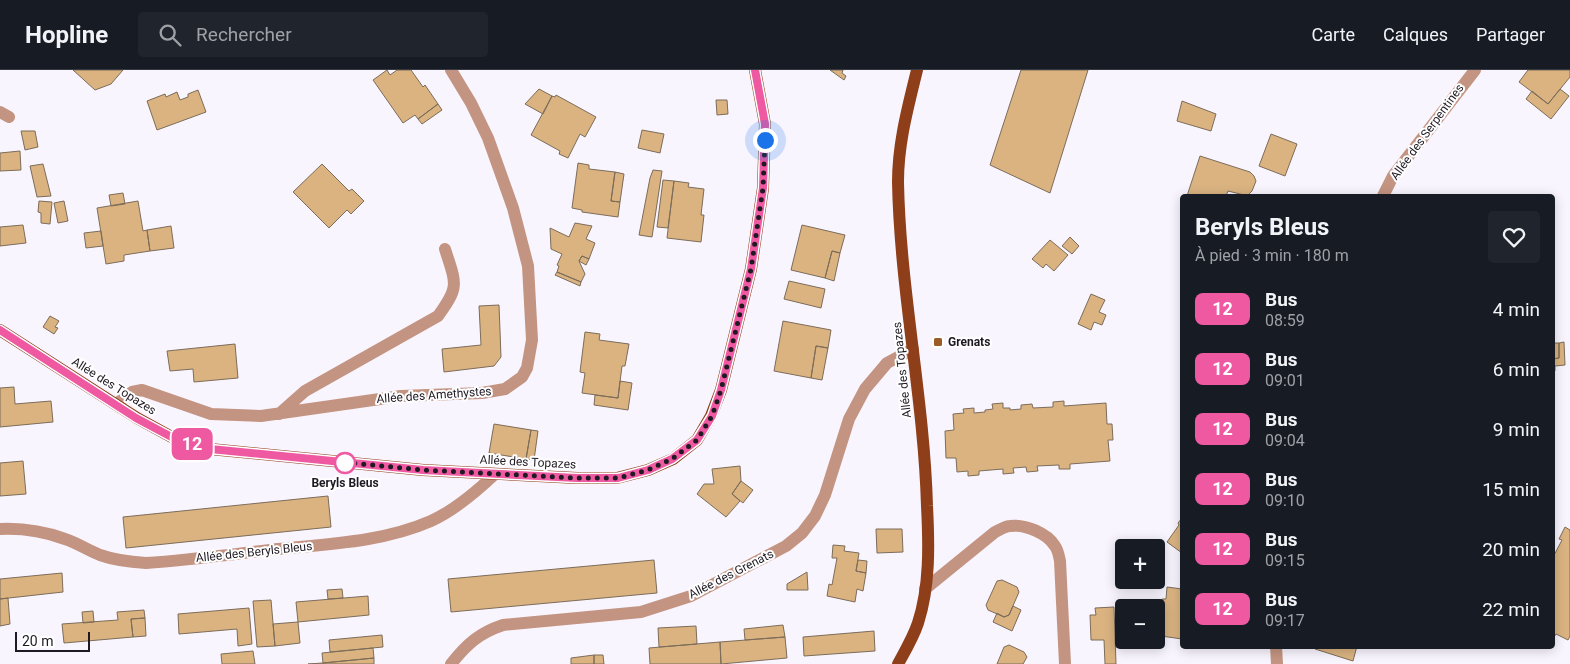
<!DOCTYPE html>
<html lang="fr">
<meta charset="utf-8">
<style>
body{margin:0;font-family:Roboto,sans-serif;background:#20242c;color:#f1f3f6;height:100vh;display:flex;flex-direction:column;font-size:19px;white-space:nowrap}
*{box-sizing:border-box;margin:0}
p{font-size:16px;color:#9ea1a6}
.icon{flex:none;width:28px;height:28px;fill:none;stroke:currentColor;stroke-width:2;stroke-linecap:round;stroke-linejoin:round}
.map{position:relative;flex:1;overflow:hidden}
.side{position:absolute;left:1180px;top:124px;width:375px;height:455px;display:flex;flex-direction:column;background:#171b24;border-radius:5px;box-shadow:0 2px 12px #0003}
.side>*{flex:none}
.badge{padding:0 10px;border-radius:8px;font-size:18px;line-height:32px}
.controls{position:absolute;left:1115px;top:469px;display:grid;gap:10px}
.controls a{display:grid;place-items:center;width:50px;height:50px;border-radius:5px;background:#171b24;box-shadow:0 2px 12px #0003;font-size:25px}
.scale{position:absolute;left:15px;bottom:12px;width:75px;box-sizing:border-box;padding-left:5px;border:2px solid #1e1922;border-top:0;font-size:14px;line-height:18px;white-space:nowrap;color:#1e1922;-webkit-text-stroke:4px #fff;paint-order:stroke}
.you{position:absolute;width:25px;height:25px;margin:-12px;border:4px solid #fff;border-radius:50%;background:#1a73e8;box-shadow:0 0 0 8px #1a73e833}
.map>.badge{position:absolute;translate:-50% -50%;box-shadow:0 0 0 2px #fff}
.round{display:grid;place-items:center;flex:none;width:52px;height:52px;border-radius:5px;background:#20242c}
.head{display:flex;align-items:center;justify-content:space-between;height:85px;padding:0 15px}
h1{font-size:24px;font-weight:700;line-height:38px}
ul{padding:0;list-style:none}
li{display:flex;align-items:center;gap:15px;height:60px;padding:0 15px}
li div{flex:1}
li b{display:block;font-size:19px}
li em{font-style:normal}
li .badge{min-width:55px;font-weight:700;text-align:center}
header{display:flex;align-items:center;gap:30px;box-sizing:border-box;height:70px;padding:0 25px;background:#171b24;border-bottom:1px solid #363941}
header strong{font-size:24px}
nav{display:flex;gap:28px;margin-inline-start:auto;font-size:18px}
.search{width:350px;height:45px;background:#20242c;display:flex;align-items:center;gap:12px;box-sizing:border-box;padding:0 18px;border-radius:5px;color:#9ea1a6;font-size:19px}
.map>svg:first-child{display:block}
.building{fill:#dab381;stroke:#7c6c59}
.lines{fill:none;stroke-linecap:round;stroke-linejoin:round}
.minor{stroke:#c39481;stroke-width:12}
.major{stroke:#8e3f19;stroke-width:12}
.line-casing{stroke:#fff;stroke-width:11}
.line{stroke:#ef59a1;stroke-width:8}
.walk{stroke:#1e1922;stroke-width:5;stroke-dasharray:0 9}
.poi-dot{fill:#9c5c26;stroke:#fff;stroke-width:2}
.stop-dot{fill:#fff;stroke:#ef59a1;stroke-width:2.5}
.labels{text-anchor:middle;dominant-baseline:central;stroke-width:4;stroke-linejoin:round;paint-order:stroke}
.street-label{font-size:12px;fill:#1e1922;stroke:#fff}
.poi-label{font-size:12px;font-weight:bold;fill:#1e1922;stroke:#fff;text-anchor:start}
.stop-label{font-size:12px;font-weight:bold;fill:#1e1922;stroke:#fff}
</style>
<header>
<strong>Hopline</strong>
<div class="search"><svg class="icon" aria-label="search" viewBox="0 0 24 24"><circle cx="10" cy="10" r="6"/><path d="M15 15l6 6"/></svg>Rechercher</div>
<nav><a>Carte</a><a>Calques</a><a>Partager</a></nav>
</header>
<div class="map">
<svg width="1570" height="594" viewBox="0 0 1570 594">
<rect width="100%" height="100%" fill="#f9f5ff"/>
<path class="building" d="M73 0H123L111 14 95 20Z
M387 0 390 5 397 0H411L423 17 425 15 438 34 418 49 415 45 403 53 373 10Z
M830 0H843L842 3 846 6 844 10Z
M1021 0H1088L1050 123 990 95Z
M1528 0H1570V7L1548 34 1519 12Z
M539 19 552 26 543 44 525 34Z
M1560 19 1569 26 1551 49 1526 29 1532 21 1548 34Z
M198 20 206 42 157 60 147 31 165 24 166 27 177 22 180 30 188 27V24Z
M556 25 596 47 585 67 580 64 568 88 559 84 560 81 531 65 552 26 555 27Z
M716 30H727L728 44 717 45Z
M1182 31 1216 44 1211 61 1177 51Z
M438 34 442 40 422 54 418 49Z
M642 60 664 64 660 83 638 78Z
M21 61H35L38 77 25 80Z
M1271 64 1297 74 1285 106 1259 96Z
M20 81 21 100 0 101V83Z
M1200 86 1250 102 1254 106 1256 111 1252 121 1248 125H1244L1228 121 1226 126H1187Z
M578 93 589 95V99L615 102 611 131 620 132 618 147 582 142V140L572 138Z
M43 94 51 126 37 127 30 96Z
M322 94 349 121 352 119 364 131 351 144 347 140 329 158 293 122Z
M653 100 662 101 652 167 639 165 650 108Z
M615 102 624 104 620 132 611 131Z
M663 110 674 111 668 158 657 157Z
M674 111 689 113 688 117 704 119 701 145H704L701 172 667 168Z
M123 123 125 134 111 136 109 125Z
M39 131 52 132 50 154 41 153V143L38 142Z
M64 131 68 151 58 153 54 133Z
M138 131 143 161 147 160 150 181 124 185V191L106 194 97 138Z
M575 153 592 156 586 169 595 173 589 189 582 186 579 191 585 204 581 212 557 202 559 196 557 195 562 184 551 179 550 158 569 167Z
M23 155 26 173 0 176V157Z
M802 155 845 165 840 183 832 181 825 208 791 200Z
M171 156 174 178 150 181 147 160Z
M101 161 103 176 86 178 84 163Z
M1070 167 1079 176 1072 184 1062 176Z
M1050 170 1068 185 1054 201 1046 194 1043 198 1032 189Z
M832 181 840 183 834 211 825 208Z
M582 186 589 189 586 195 579 191Z
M557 202 581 212 580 216 555 205Z
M789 211 825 219 821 238 784 229Z
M1091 224 1105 230 1099 242 1106 245 1102 255 1094 252 1091 260 1078 254Z
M499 235 501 287 494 296 444 302 442 279 481 275 479 236Z
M50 246 59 251 55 257 58 258 54 264 43 257Z
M783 251 831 260 828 278 816 276 811 308 774 301Z
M585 262 600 264 599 270 629 274 625 296H622L618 328 582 323 585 303 580 302Z
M1564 272 1565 295 1555 296V301L1552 302V289L1559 288V273Z
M1552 273H1559V288L1552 289Z
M235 274 238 308 194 312 193 299 170 301 167 281Z
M816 276 828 278 822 310 811 308Z
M620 311 632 313 628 340 594 335 595 325 618 328Z
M14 317 15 334 51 331 53 352 0 357V318Z
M1064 331V336L1106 333 1107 354H1112L1113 370H1108L1110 391 1070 394V399H1059V395L1037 396 1038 401 1027 402 1026 397 1013 398 1014 403 1003 404V399L979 401V405L968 406V401L957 402 956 388H946L945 361 954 360 953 344 964 343 963 339 974 338V343L985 342V340L993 339 992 334 1003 333V338H1010V340L1021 339V335L1032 334 1033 338 1053 337V332Z
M494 354 531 360 526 389 489 383Z
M531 360 538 361 534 390 526 389Z
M23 391 26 424 0 426V393Z
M740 396 741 411 732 424 740 431 726 447 697 424 704 414H714L712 399Z
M741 411 753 420 743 433 732 424Z
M328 426 331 457 126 478 123 447Z
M1182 448V483L1167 472 1179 455 1178 453Z
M1565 457 1570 460V566L1568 570 1556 564 1552 570V489L1562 470 1559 469Z
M876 459H902L903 482 877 483Z
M833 475 845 476 844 481 859 483 856 501 866 503 863 521 857 519 855 532 827 526 829 514 832 515 837 488H832Z
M654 490 657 523 451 542 448 509Z
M858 490 867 491 866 503 856 501Z
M807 502 808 520H787V514Z
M62 503 63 522 0 529V509Z
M1002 510 1017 517 1019 522 1009 545 1004 547 988 540 986 535 997 511Z
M1167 517 1182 519V569L1161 566 1163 554H1159L1162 529H1166Z
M342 519 343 528 328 529 327 520Z
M368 526 369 545 298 552 296 532Z
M8 528 10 554 0 556V529Z
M271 530 275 576 257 577 253 531Z
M1013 536 1021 540 1012 561 993 552 997 543 1004 547 1009 545Z
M1114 537 1116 594H1105L1104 570H1091L1090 545H1096L1095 538Z
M249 538 252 574 238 576 237 559 179 564 178 544Z
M144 540 145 548 131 549 133 567 64 573 62 554 118 550 117 542Z
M93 541 94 552 83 553 82 542Z
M145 548 146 566 133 567 131 549Z
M298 552 300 573 275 576 273 554Z
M783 555 785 567 745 570 744 559Z
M696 556 697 574 659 577 658 558Z
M874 561 875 581 804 586 803 567Z
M382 565 383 577 330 582 329 570Z
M785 567 787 588 721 594 720 572Z
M720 572 721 594H650L649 578Z
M1009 575 1024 582 1027 587 1023 594H997L1004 577Z
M1317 576H1357L1353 591 1315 579Z
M373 578 374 588 323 593 322 583Z
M253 581 255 594H222L221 584Z
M594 585V594H571V588Z
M594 585H603L604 594H594Z
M374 588V594H308L323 593Z"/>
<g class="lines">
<path class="minor" d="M0 42 9 47
M1383 126 1393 106 1475 0
M116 334 132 322 142 320 211 344 261 346 401 326 482 323 505 319 522 307 527 298 532 270 528 196 513 138 488 68 471 33 451 0
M279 344 305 321 438 246C460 216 456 214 445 179
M0 459C22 458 43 461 65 469 77 473 88 480 100 485 114 490 131 492 146 493 190 490 234 484 278 479 329 474 383 472 431 451 455 440 476 422 495 404
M925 519 995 462C1000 460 1005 456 1010 456 1025 454 1047 463 1055 476 1058 480 1059 486 1060 491L1065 594
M1276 576 1277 594
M451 594C467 574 479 563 503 555L641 542 691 526 786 476 802 463 815 446 825 425 849 349 865 319 887 293 913 279"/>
<path class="major" d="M0 260 137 348 179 371 210 379 423 400 577 408H617L648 400 673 389 697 370 711 346 721 320 751 199 763 118 765 54 755 0
M898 594C905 581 913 568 918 553 930 516 929 475 927 436 924 328 900 220 898 112 898 73 908 37 917 0"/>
</g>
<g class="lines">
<defs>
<path id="line" d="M0 260 136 348 179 371 210 379 423 400 577 408H618L648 400 672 389 697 370 712 346 721 320 751 199 763 118 765 54 755 0"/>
</defs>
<use href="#line" class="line-casing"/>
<use href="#line" class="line"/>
<path class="walk" d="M345 393 341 392 423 400 577 408H618L648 400 672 389 697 370 712 346 721 320 751 199 763 118 765 70"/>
</g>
<rect class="poi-dot" x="933" y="267" width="10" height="10" rx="2.5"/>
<circle class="stop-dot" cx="345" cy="393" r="10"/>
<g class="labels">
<g class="street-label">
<text transform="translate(1427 62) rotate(-54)">Allée des Serpentines</text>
<text transform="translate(902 300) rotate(-96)">Allée des Topazes</text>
<text transform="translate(114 316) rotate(32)">Allée des Topazes</text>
<text transform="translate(434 325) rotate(-4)">Allée des Amethystes</text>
<text transform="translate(528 392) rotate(3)">Allée des Topazes</text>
<text transform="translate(254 482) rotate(-6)">Allée des Beryls Bleus</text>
<text transform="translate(731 504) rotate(-27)">Allée des Grenats</text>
</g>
<g class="poi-label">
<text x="948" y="272">Grenats</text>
</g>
<g class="stop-label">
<text x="345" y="413">Beryls Bleus</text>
</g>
</g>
</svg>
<div class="controls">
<a>+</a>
<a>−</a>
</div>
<div class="scale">20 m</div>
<div class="you" style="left:765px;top:70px"></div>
<b class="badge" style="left:192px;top:374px;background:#ef59a1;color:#fff">12</b>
<section class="side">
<div class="head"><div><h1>Beryls Bleus</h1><p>À pied · 3 min · 180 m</p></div><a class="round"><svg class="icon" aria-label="heart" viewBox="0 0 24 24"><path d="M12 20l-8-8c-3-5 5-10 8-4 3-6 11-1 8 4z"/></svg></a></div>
<ul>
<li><span class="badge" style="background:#ef59a1;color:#fff">12</span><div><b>Bus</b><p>08:59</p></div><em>4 min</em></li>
<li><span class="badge" style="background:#ef59a1;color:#fff">12</span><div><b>Bus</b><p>09:01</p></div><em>6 min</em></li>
<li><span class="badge" style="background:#ef59a1;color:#fff">12</span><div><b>Bus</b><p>09:04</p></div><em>9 min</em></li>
<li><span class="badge" style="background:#ef59a1;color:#fff">12</span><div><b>Bus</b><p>09:10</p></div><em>15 min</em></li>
<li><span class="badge" style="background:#ef59a1;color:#fff">12</span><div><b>Bus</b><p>09:15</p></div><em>20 min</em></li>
<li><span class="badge" style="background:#ef59a1;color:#fff">12</span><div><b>Bus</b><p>09:17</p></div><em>22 min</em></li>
</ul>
</section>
</div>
